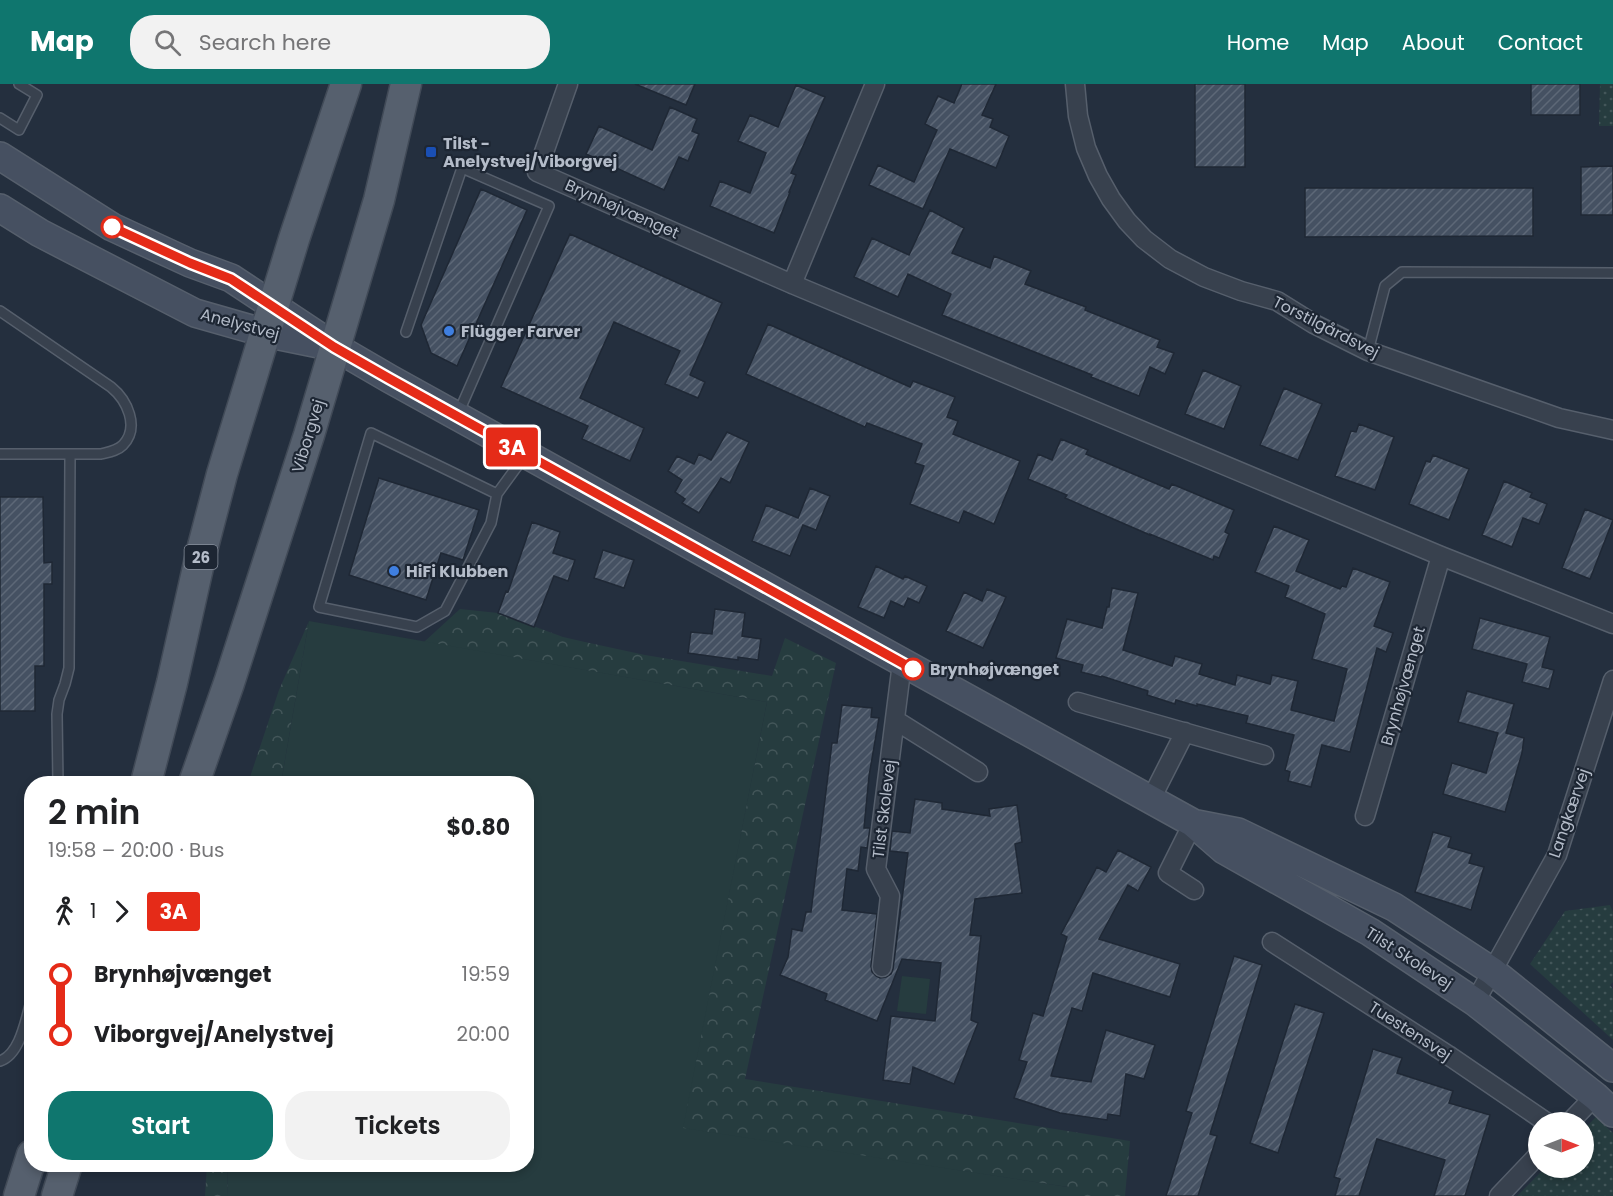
<!DOCTYPE html>
<meta charset="utf-8">
<style>
body{margin:0;font-family:Poppins,sans-serif;background:#f2f2f2;color:#202124;height:100vh;display:flex;flex-direction:column;font-size:22px;white-space:nowrap}
*{box-sizing:border-box;margin:0}
p{font-size:20px;color:#757577}
.icon{flex:none;width:33px;height:33px;fill:none;stroke:currentColor;stroke-width:2;stroke-linecap:round;stroke-linejoin:round}
.map{position:relative;flex:1;overflow:hidden}
.sheet{position:absolute;left:24px;top:692px;width:510px;height:396px;display:flex;flex-direction:column;background:#fff;border-radius:24px;box-shadow:0 3px 9px #0003}
.sheet>*{flex:none}
.badge{padding:0 12px;border-radius:4px;font-size:21px;line-height:39px}
.needle{width:39px;rotate:90deg}
.controls{position:absolute;left:1528px;top:1028px;display:grid;gap:12px}
.controls a{display:grid;place-items:center;width:66px;height:66px;border-radius:50%;background:#fff;box-shadow:0 3px 9px #0003;font-size:30px}
.map>.badge{position:absolute;translate:-50% -50%;box-shadow:0 0 0 3px #fff}
.legs{display:flex;align-items:center;gap:9px;height:66px;padding:0 24px;font-size:20px}
.legs p{margin-inline-start:auto}
.overview{display:flex;align-items:center;justify-content:space-between;height:102px;padding:0 24px}
h1{font-size:33px;font-weight:600;line-height:45px}
.primary-button{display:flex;gap:12px;margin-top:auto;padding:12px 24px}
.primary-button a{flex:1;height:69px;border-radius:24px;background:#0f766e;color:#fff;font-size:24px;font-weight:600;line-height:69px;text-align:center}
.primary-button a+a{background:#f2f2f2;color:#202124}
ul{padding:0 24px;list-style:none}
li{display:flex;align-items:center;gap:21px;height:60px;font-size:22px}
li i{display:grid;place-items:center;width:9px;height:100%;margin:0 8px;background:currentColor}
li i::after{content:'';width:15px;height:15px;margin:-8px;border:4px solid;border-radius:50%;background:#fff}
li p{margin-inline-start:auto}
li:first-child i{background:linear-gradient(#0000 50%,currentColor 0)}
li:last-child i{background:linear-gradient(currentColor 50%,#0000 0)}
header{display:flex;align-items:center;gap:36px;box-sizing:border-box;height:84px;padding:0 30px;background:#0f766e;color:#fff}
header strong{font-size:28px}
nav{display:flex;gap:33px;margin-inline-start:auto;font-size:21px}
.search{width:420px;height:54px;background:#f2f2f2;display:flex;align-items:center;gap:15px;box-sizing:border-box;padding:0 21px;border-radius:24px;color:#757577;font-size:22px}
.map>svg:first-child{display:block}
.grass{fill:url(#grass-dots)}
.forest{fill:url(#forest-crowns)}
.garden{fill:#263c3f}
.building{fill:url(#building-hatch);stroke:#1f2835;stroke-width:1.5}
.lines{fill:none;stroke-linecap:round;stroke-linejoin:round}
.lane-casing{stroke:#565f6c;stroke-width:12}
.street-casing{stroke:#565f6c;stroke-width:21}
.secondary-casing{stroke:#565f6c;stroke-width:30}
.primary-casing{stroke:#414a57;stroke-width:33}
.lane{stroke:#38414e;stroke-width:9}
.street{stroke:#38414e;stroke-width:18}
.secondary{stroke:#465061;stroke-width:27}
.primary{stroke:#56606e;stroke-width:30}
.line-1-casing{stroke:#fff;stroke-width:14}
.line-1{stroke:#e52b18;stroke-width:9}
.transit-dot{fill:#1a4fb4;stroke:#1d2633;stroke-width:2}
.stop-1-dot{fill:#fff;stroke:#e52b18;stroke-width:3}
.shop-dot{fill:#3f7fe0;stroke:#1d2633;stroke-width:2}
.labels{text-anchor:middle;dominant-baseline:central;stroke-width:4.5;stroke-linejoin:round;paint-order:stroke}
.shield{fill:#1d2633;stroke:#878f9c;stroke-width:1.5}
.shield-label{font-size:15px;font-weight:bold;fill:#b4bcc9}
.poi-label{font-size:16px;font-weight:bold;fill:#b4bcc9;stroke:#1d2633;text-anchor:start}
.street-label{font-size:16px;fill:#b4bcc9;stroke:#1d2633}
.stop-label{font-size:16px;font-weight:bold;fill:#b4bcc9;stroke:#1d2633;text-anchor:start}
</style>
<header>
<strong>Map</strong>
<div class="search"><svg class="icon" aria-label="search" viewBox="0 0 24 24"><circle cx="10" cy="10" r="6"/><path d="M15 15l6 6"/></svg>Search here</div>
<nav><a>Home</a><a>Map</a><a>About</a><a>Contact</a></nav>
</header>
<div class="map">
<svg width="1613" height="1112" viewBox="0 0 1613 1112">
<defs>
<pattern id="grass-dots" width="8" height="8" patternUnits="userSpaceOnUse" patternTransform="scale(1.5)"><rect width="8" height="8" fill="#263c3f"/><path d="M2 2h.1M6 6h.1" fill="none" stroke="#435659" stroke-width="1.8" stroke-linecap="round"/></pattern>
<pattern id="forest-crowns" width="20" height="18" patternUnits="userSpaceOnUse" patternTransform="scale(1.5)"><rect width="20" height="18" fill="#263c3f"/><path d="M2 6a3 3 0 1 1 6 0M12 15a3 3 0 1 1 6 0" fill="none" stroke="#435659"/></pattern>
<pattern id="building-hatch" width="6" height="6" patternUnits="userSpaceOnUse" patternTransform="scale(1.5)"><rect width="6" height="6" fill="#455162"/><path d="M-1 1l2-2M0 6l6-6M5 7l2-2" fill="none" stroke="#5d6877"/></pattern>
</defs>
<rect width="100%" height="100%" fill="#242f3e"/>
<path class="grass" d="M1600 0H1613V42H1599Z
M1610 821 1613 828V898L1610 901 1613 905V956L1530 880 1565 827Z
M1596 1033 1613 1049V1112H1517L1546 1083H1584V1045Z"/>
<path class="forest" d="M460 525 498 529 563 553 585 558 645 571 772 592 785 554 836 579 745 995 1130 1057 1125 1112H1068V1103L682 1045 767 618 424 558Z
M309 537 281 699H248L279 606Z
M207 1080H227L228 1112H205Z"/>
<path class="garden" d="M309 537 767 618 683 1044 1068 1103V1112H228L227 1080H526V699H281Z
M902 892 930 895 926 930 897 927Z"/>
<path class="building" d="M635 0H695L686 21Z
M962 0H996L982 31 993 35 990 43 1009 52 996 84 950 65 923 125 869 101 878 81 914 98 937 46 925 40 938 12 954 19Z
M1195 0H1245V83H1195Z
M1531 0H1580V31H1531Z
M796 1 825 13 791 89 796 91 789 108H790L774 149 710 122 720 97 750 109 766 69 738 57 750 31 778 43Z
M670 23 697 35 692 47 699 50 688 77 679 73 664 106 586 70 599 42 652 66Z
M1613 82V131H1581V83Z
M1305 104H1533V152L1305 153Z
M481 105 527 126 457 282 431 269 421 241Z
M930 126 964 144 952 169 990 184 994 172 1031 187 1025 200 1086 223 1085 226 1160 256 1157 263 1174 269 1165 290 1150 283 1139 312 1091 293 1092 291 942 231 951 210 908 190 898 213 854 193 872 154 909 171Z
M570 150 722 219 690 291 705 298 698 314 665 300 680 267 614 238 580 314 644 344 630 377 582 355 588 342 501 303Z
M768 240 910 303 913 297 955 313 947 333 958 337 953 350 1020 377 994 440 964 427 959 439 910 420 924 382 915 379 922 360 867 339 865 343 746 290Z
M1203 286 1241 302 1224 345 1185 330Z
M1284 304 1322 320 1298 376 1260 361Z
M1359 340 1394 353 1375 406 1335 392 1351 347 1356 348Z
M727 348 749 358 730 399 721 394 699 429 682 419 685 415 675 408 682 396 668 387 677 372 694 380 699 370 711 376Z
M1061 355 1088 366 1086 370 1169 405 1172 400 1234 426 1225 448 1229 450 1219 474 1214 472 1213 476 1150 450V451L1065 414 1067 411 1028 395 1038 370 1052 376Z
M1433 371 1469 385 1449 436 1409 420 1426 377 1430 378Z
M379 394 479 426 463 476 441 469 426 516 349 491Z
M1504 397 1532 409 1530 413 1547 420 1539 440 1523 434 1512 463 1482 451Z
M810 404 830 412 816 446 803 441 790 472 752 457 766 421 798 434Z
M0 413H43L44 479 52 478V500H44V582H35V627H0Z
M1585 425 1613 436 1590 495 1562 484Z
M532 438 560 448 553 469 575 476 568 497 554 492 534 543 498 529 506 507 508 508Z
M1274 442 1309 456 1296 487 1340 505 1342 502 1346 503 1353 484 1390 498 1374 542 1393 549 1386 568 1377 564 1350 668 1322 661 1311 703 1288 697 1290 688 1285 686 1294 651 1246 639 1248 632 1197 620V622L1176 616 1175 620 1147 611 1148 607 1102 592 1101 593 1081 588 1083 581 1056 574 1067 535 1102 544 1107 523H1109L1112 504 1138 509 1123 566 1172 582 1175 572 1202 580 1199 590 1235 601 1237 591 1270 600 1272 591 1298 597 1291 626 1334 637 1347 585 1312 575 1325 530 1285 513 1289 502 1255 488Z
M603 466 634 476 624 504 594 494Z
M876 482 903 495 905 492 927 502 919 519 908 514 904 523 891 517 884 534 858 523Z
M987 505 1006 513 983 564 946 547 964 508 982 517Z
M715 525 745 529 742 552 761 555 758 576 738 573V576L688 569 691 548 712 550Z
M1480 534 1550 553 1542 583 1554 586 1549 605 1522 598 1527 580 1472 565Z
M1467 607 1514 620 1506 649 1524 654 1522 669 1505 728 1443 710 1452 679 1486 689 1498 649 1458 638Z
M842 621 872 624 871 633 879 634 869 692 864 744H870L867 764 861 763 858 787 847 785 842 826 877 830 871 882 872 888 876 892 880 894 886 893 891 890 893 885 908 769 890 767 892 747 910 749 915 715 942 719V725L990 732 989 725 1017 721 1022 758 1015 760 1022 809 975 815 970 851 981 852 971 936 978 939 954 1000 913 983 910 1000 883 996 891 932 935 937 941 879 902 875 877 937 825 916 827 910 780 891 788 873 792 845 802 847 806 828H811L832 659H837Z
M1433 748 1451 753 1448 763 1472 770 1469 779 1484 783 1471 826 1415 808Z
M1118 766 1151 783 1138 807 1128 801 1099 855 1180 880 1170 913 1093 889 1082 927 1072 924 1051 992 1091 998 1106 946 1155 961 1144 995 1126 990 1120 1032 1108 1030 1107 1036 1060 1029 1014 1014 1027 978 1019 976 1033 929 1043 932 1067 853 1061 850 1097 783 1106 788Z
M1234 872 1262 881 1210 1050 1217 1052 1198 1112H1166L1192 1029 1186 1027Z
M1295 920 1324 929 1278 1069 1250 1059Z
M1373 965 1402 974 1397 989 1453 1007 1449 1019 1490 1031 1465 1112H1434L1445 1076 1377 1055 1359 1112H1335L1340 1095 1334 1093Z"/>
<g class="lines">
<defs>
<path id="lane" d="M0 34 19 46 37 11 19 0
M0 227 111 303C127 316 140 343 123 361 117 367 109 368 101 370H0
M406 248 462 84 549 122 458 330
M1368 267 1385 202 1402 188 1613 189
M497 410 371 349 319 523 417 543 445 527 491 439 497 410 524 373
M58 699 57 630 59 616 65 600 69 584 70 370
M0 977C21 970 26 933 32 914"/>
<path id="street" d="M568 0 537 88 792 200 1441 472 1613 540
M1075 0 1078 32 1086 64 1098 92 1111 115 1127 137 1144 155 1170 175 1204 193 1241 207 1277 217 1314 240 1368 267 1559 334 1613 346
M792 200 875 0
M1078 618 1264 671
M895 636 978 688
M1151 715 1185 648
M1365 732 1441 472
M1193 739 1168 789 1194 806
M1272 858 1448 971 1546 1038
M882 883 890 812 876 785 902 579
M1475 918 1557 771 1613 596
M1570 1038 1595 1012
M1499 1112 1539 1070"/>
<path id="secondary" d="M0 72 112 143 190 179 231 194 335 263 390 295 1193 739 1224 766 1370 848 1475 918 1595 1012 1613 1029
M0 124 40 149 195 229 265 249 319 260
M1197 740 1238 748 1394 823 1492 887 1613 984"/>
<path id="primary" d="M146 699 172 599 201 470 222 390 294 155 346 0
M194 699 229 599 309 351 379 116 406 0
M19 1112 32 1071
M57 1112 67 1080"/>
</defs>
<use href="#lane" class="lane-casing"/>
<use href="#street" class="street-casing"/>
<use href="#secondary" class="secondary-casing"/>
<use href="#primary" class="primary-casing"/>
<use href="#lane" class="lane"/>
<use href="#street" class="street"/>
<use href="#secondary" class="secondary"/>
<use href="#primary" class="primary"/>
</g>
<g class="lines">
<defs>
<path id="line-1" d="M112 143 190 179 231 195 334 263 390 295 913 585"/>
</defs>
<use href="#line-1" class="line-1-casing"/>
<use href="#line-1" class="line-1"/>
</g>
<rect class="transit-dot" x="425" y="62" width="12" height="12" rx="3"/>
<g class="stop-1-dot">
<circle cx="112" cy="143" r="10"/>
<circle cx="913" cy="585" r="10"/>
</g>
<g class="shop-dot">
<circle cx="449" cy="247" r="6"/>
<circle cx="394" cy="487" r="6"/>
</g>
<g class="labels">
<rect class="shield" x="184.5" y="461" width="33" height="24" rx="4.5"/>
<g class="shield-label">
<text x="201" y="473">26</text>
</g>
<g class="poi-label">
<text x="443" y="59">Tilst -<tspan x="443" dy="18">Anelystvej/Viborgvej</tspan></text>
<text x="461" y="247">Flügger Farver</text>
<text x="406" y="487">HiFi Klubben</text>
</g>
<g class="street-label">
<text transform="translate(622 125) rotate(24)">Brynhøjvænget</text>
<text transform="translate(240 240) rotate(15)">Anelystvej</text>
<text transform="translate(1326 243) rotate(27)">Torstilgårdsvej</text>
<text transform="translate(308 352) rotate(-73)">Viborgvej</text>
<text transform="translate(1403 602) rotate(-74)">Brynhøjvænget</text>
<text transform="translate(884 725) rotate(-83)">Tilst Skolevej</text>
<text transform="translate(1569 729) rotate(-71)">Langkærvej</text>
<text transform="translate(1409 874) rotate(33)">Tilst Skolevej</text>
<text transform="translate(1410 947) rotate(33)">Tuestensvej</text>
</g>
<g class="stop-label">
<text x="930" y="585">Brynhøjvænget</text>
</g>
</g>
</svg>
<div class="controls">
<a><svg class="needle" viewBox="-14 -14 28 28"><path d="M0-13l5 13h-10z" fill="#e53935"/><path d="M0 13l5-13h-10z" fill="#757577"/></svg></a>
</div>
<b class="badge" style="left:512px;top:363px;background:#e52b18;color:#fff">3A</b>
<section class="sheet">
<div class="overview"><div><h1>2 min</h1><p>19:58 – 20:00 · Bus</p></div><b>$0.80</b></div>
<div class="legs"><svg class="icon" aria-label="walk" viewBox="0 0 24 24"><circle cx="13" cy="4" r="2"/><path d="M13 8l-2 6 4 7M11 14l-3 7M7 12l3-4h3l4 4"/></svg>1<svg class="icon" aria-label="forward" viewBox="0 0 24 24"><path d="M9 5l7 7-7 7"/></svg><b class="badge" style="background:#e52b18;color:#fff">3A</b></div>
<ul>
<li><i style="color:#e52b18"></i><b>Brynhøjvænget</b><p>19:59</p></li>
<li><i style="color:#e52b18"></i><b>Viborgvej/Anelystvej</b><p>20:00</p></li>
</ul>
<div class="primary-button"><a>Start</a><a>Tickets</a></div>
</section>
</div>
